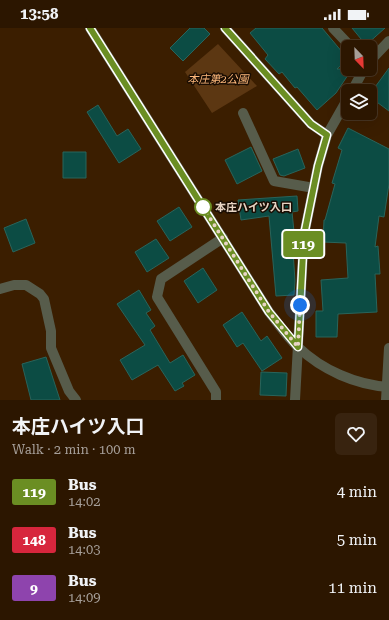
<!DOCTYPE html>
<meta charset="utf-8">
<style>
body{margin:0;font-family:"Roboto Serif","Noto Sans JP",serif;background:#38230f;color:#f1f3f6;height:100vh;display:flex;flex-direction:column;font-size:15px;white-space:nowrap}
*{box-sizing:border-box;margin:0}
p{font-size:13px;color:#a69f99}
.icon{flex:none;width:22px;height:22px;fill:none;stroke:currentColor;stroke-width:2;stroke-linecap:round;stroke-linejoin:round}
.map{position:relative;height:372px;overflow:hidden}
.drawer{display:flex;flex-direction:column;background:#2c1600;flex:1}
.drawer>*{flex:none}
.badge{padding:0 8px;border-radius:3px;font-size:14px;line-height:26px}
.needle{width:26px;rotate:157deg}
.tools{position:absolute;left:341px;top:12px;display:grid;gap:8px}
.tools a{display:grid;place-items:center;width:36px;height:36px;border-radius:6px;background:#2c1600;box-shadow:0 4px 16px #0002,0 0 0 1px #483522;font-size:20px}
.you{position:absolute;width:20px;height:20px;margin:-10px;border:3px solid #fff;border-radius:50%;background:#1a73e8;box-shadow:0 0 0 6px #1a73e833}
.map>.badge{position:absolute;translate:-50% -50%;box-shadow:0 0 0 2px #fff}
.round{display:grid;place-items:center;flex:none;width:42px;height:42px;border-radius:6px;background:#38230f}
.headline{display:flex;align-items:center;justify-content:space-between;height:68px;padding:0 12px}
h1{font-size:19px;font-weight:700;line-height:30px}
ul{padding:0;list-style:none}
li{display:flex;align-items:center;gap:12px;height:48px;padding:0 12px}
li div{flex:1}
li b{display:block;font-size:15px}
li em{font-style:normal}
li .badge{min-width:44px;font-weight:700;text-align:center}
.status{display:flex;justify-content:space-between;align-items:center;height:28px;padding:0 20px;background:#2c1600;direction:ltr}
.status svg{height:11px;fill:currentColor}
.map>svg:first-child{display:block}
.green{fill:#5c3712}
.building{fill:#0c4c44;stroke:#29645b}
.lines{fill:none;stroke-linecap:round;stroke-linejoin:round}
.minor{stroke:#575c4b;stroke-width:10}
.tertiary{stroke:#575c4b;stroke-width:10}
.line-casing{stroke:#fff;stroke-width:9}
.line{stroke:#6b8e23;stroke-width:6}
.walk{stroke:#e7d4c3;stroke-width:4;stroke-dasharray:0 7.2}
.stop-dot{fill:#fff;stroke:#6b8e23;stroke-width:2}
.labels{text-anchor:middle;dominant-baseline:central;stroke-width:3;stroke-linejoin:round;paint-order:stroke}
.park-label{font-size:11px;font-style:italic;fill:#fcb77a;stroke:#190c02}
.stop-label{font-size:11px;font-weight:bold;fill:#e7d4c3;stroke:#190c02;text-anchor:start}
</style>
<div class="status"><b>13:58</b><svg viewBox="0 0 49 12"><path d="M0 12V9h3v3zM5 12V6h3v6zM10 12V3h3v9zM15 12V0h3v12zM26 1h20v11H26zM47 4h2v5h-2z"/></svg></div>
<div class="map">
<svg width="389" height="372" viewBox="0 0 389 372">
<rect width="100%" height="100%" fill="#3b1e00"/>
<path class="green" d="M218 16 257 58 212 85 185 44Z"/>
<path class="building" d="M190 0H204L210 6 183 33 170 20Z
M256 0H322L348 31 337 41H352L336 65 317 82 297 59 295 60 282 44 279 46 265 31 268 27 250 5Z
M352 0H385L366 17Z
M389 40V83L370 69V66Z
M98 77 117 108 128 101 141 121 119 135 87 84Z
M348 100 389 121V156L384 189 379 188 375 219 378 218 380 246H375L377 284 338 286 337 309H316V283H323L321 252 348 250 346 215 323 214 324 192H325L335 156 332 155 342 122 338 120Z
M251 119 262 143 237 156 225 132Z
M298 121 305 140 284 148 280 147 273 131Z
M63 124H86V150H63Z
M297 168 298 183 292 184 296 223H293L295 253 294 267 276 268 269 188 241 192 238 172Z
M179 179 192 199 170 213 157 193Z
M26 191 35 215 13 224 4 200Z
M156 211 169 230 147 244 135 224Z
M203 240 217 262 198 275 184 253Z
M139 262 151 282 146 285 155 298 150 302 170 335 183 327 195 347 182 355 184 358 175 363 158 337 132 352 120 332 145 317 117 276Z
M242 284 261 313 267 308 282 330 262 343 243 315 237 319 223 297Z
M46 329 60 372H31L22 336Z
M261 344 287 345 286 368 260 367Z"/>
<g class="lines">
<path class="minor" d="M225 0 311 96 327 107
M333 0 351 19
M370 33 389 13
M352 63 364 41
M243 85 274 153 314 160
M0 261 14 257H26L40 266 44 271 51 303V320L69 363 76 372
M216 372V364L157 269 161 251 223 210
M295 372 304 207 318 138 327 107 348 70
M386 372 389 320"/>
<path class="tertiary" d="M90 0 269 284C278 295 287 309 298 319 322 342 356 357 389 359"/>
</g>
<g class="lines">
<defs>
<path id="line" d="M90 0 269 284 298 319 304 207 318 138 327 107 311 96 225 0"/>
</defs>
<use href="#line" class="line-casing"/>
<use href="#line" class="line"/>
<path class="walk" d="M203 179 269 284 298 319 300 277"/>
</g>
<circle class="stop-dot" cx="203" cy="179" r="8"/>
<g class="labels">
<g class="park-label">
<text x="218" y="51">本庄第2公園</text>
</g>
<g class="stop-label">
<text x="215" y="179">本庄ハイツ入口</text>
</g>
</g>
</svg>
<div class="tools">
<a><svg class="needle" viewBox="-14 -14 28 28"><path d="M0-13l5 13h-10z" fill="#e53935"/><path d="M0 13l5-13h-10z" fill="#a69f99"/></svg></a>
<a><svg class="icon" aria-label="layers" viewBox="0 0 24 24"><path d="M12 4l9 5-9 5-9-5zM3 14l9 5 9-5"/></svg></a>
</div>
<div class="you" style="left:300px;top:277px"></div>
<b class="badge" style="left:303px;top:216px;background:#6b8e23;color:#fff">119</b>
</div>
<section class="drawer">
<div class="headline"><div><h1>本庄ハイツ入口</h1><p>Walk · 2 min · 100 m</p></div><a class="round"><svg class="icon" aria-label="heart" viewBox="0 0 24 24"><path d="M12 20l-8-8c-3-5 5-10 8-4 3-6 11-1 8 4z"/></svg></a></div>
<ul>
<li><span class="badge" style="background:#6b8e23;color:#fff">119</span><div><b>Bus</b><p>14:02</p></div><em>4 min</em></li>
<li><span class="badge" style="background:#d7263d;color:#fff">148</span><div><b>Bus</b><p>14:03</p></div><em>5 min</em></li>
<li><span class="badge" style="background:#8e44ad;color:#fff">9</span><div><b>Bus</b><p>14:09</p></div><em>11 min</em></li>
</ul>
</section>
